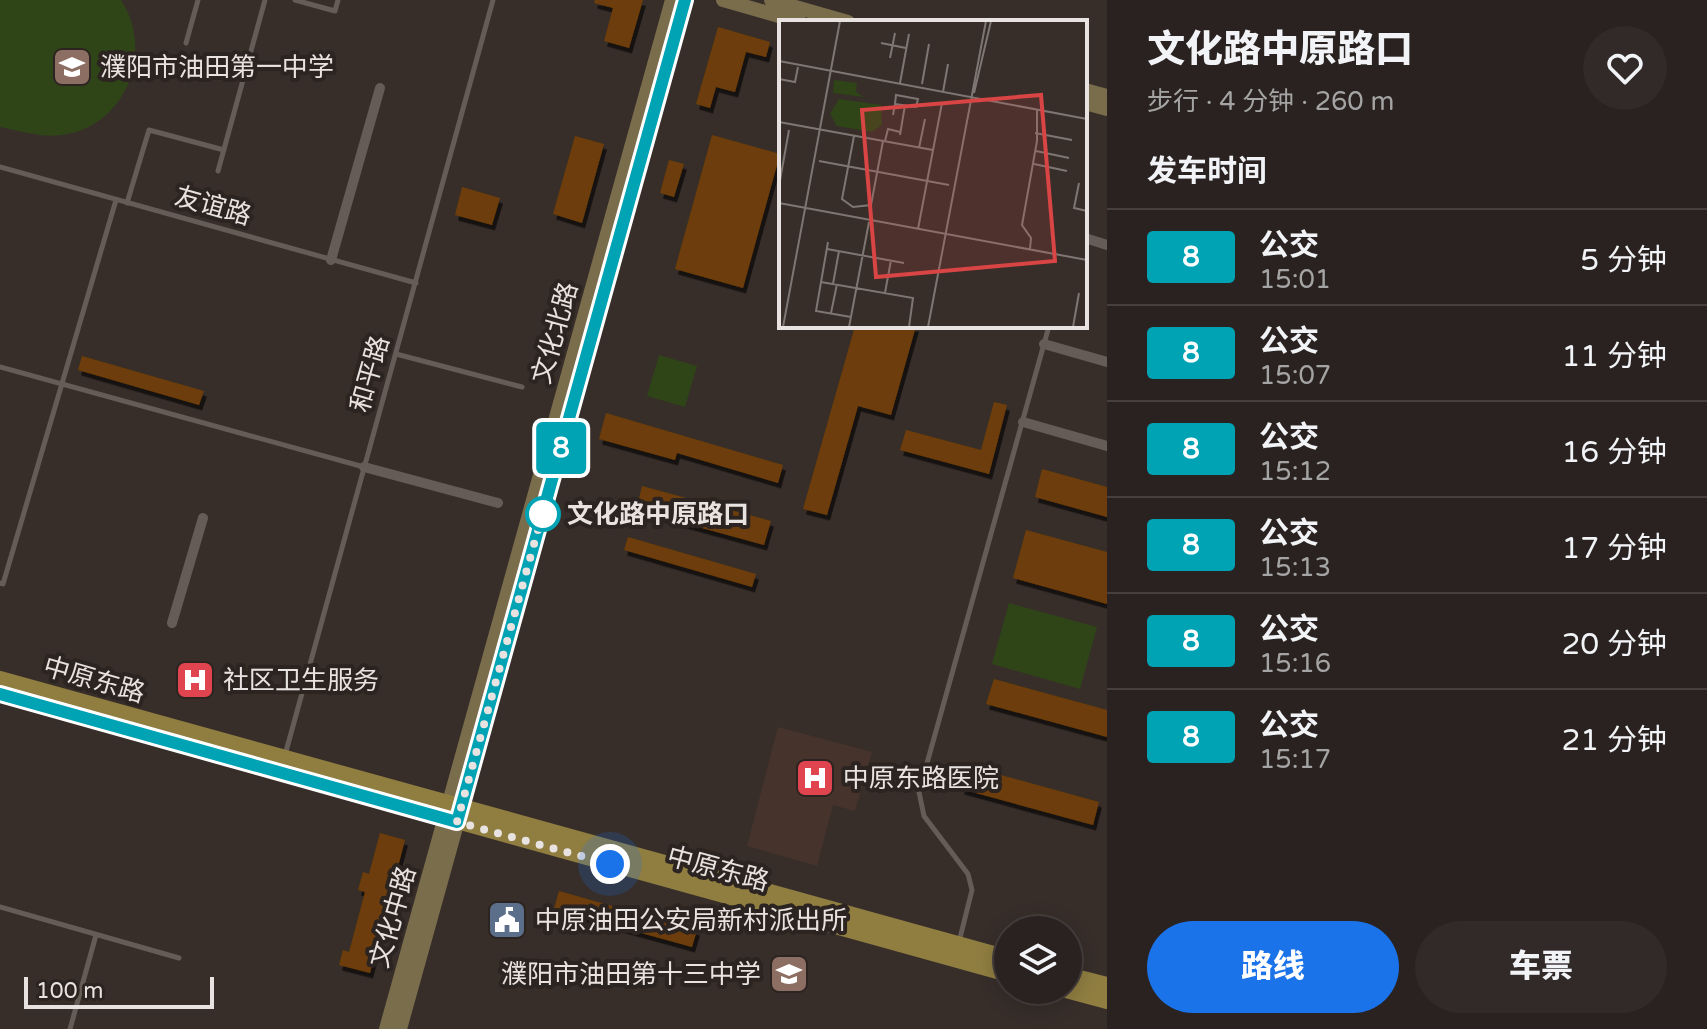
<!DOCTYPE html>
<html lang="zh">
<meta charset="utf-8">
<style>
body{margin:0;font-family:"Varela Round","Noto Sans SC",sans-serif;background:#312a29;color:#f1f3f6;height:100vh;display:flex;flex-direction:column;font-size:30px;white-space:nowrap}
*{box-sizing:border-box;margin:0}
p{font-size:26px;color:#a5a4a5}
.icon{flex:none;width:44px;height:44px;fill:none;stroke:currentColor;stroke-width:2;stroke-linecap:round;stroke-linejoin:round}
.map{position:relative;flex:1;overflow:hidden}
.side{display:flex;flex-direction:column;background:#292220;width:600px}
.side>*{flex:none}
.badge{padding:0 16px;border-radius:6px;font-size:28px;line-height:52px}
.tools{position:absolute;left:994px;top:916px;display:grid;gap:16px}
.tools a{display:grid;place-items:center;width:88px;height:88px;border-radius:50%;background:#292220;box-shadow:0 4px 20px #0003,0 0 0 2px #453f3e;font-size:40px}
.scale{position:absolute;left:24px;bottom:20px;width:190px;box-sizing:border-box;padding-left:8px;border:4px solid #e8e2e0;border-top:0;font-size:22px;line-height:28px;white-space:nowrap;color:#e8e2e0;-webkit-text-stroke:6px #2c2420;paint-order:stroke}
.you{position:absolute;width:40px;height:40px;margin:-20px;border:6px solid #fff;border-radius:50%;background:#1a73e8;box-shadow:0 0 0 12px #1a73e833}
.map>.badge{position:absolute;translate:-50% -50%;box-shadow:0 0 0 4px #fff}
h2{padding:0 40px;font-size:30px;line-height:72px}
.round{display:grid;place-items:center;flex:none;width:84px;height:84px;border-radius:42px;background:#312a29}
.overview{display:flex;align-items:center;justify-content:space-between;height:136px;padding:0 40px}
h1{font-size:38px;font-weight:800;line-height:60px}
.button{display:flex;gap:16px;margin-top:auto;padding:16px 40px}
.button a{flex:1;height:92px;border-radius:48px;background:#1a73e8;color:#fff;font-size:32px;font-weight:800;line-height:92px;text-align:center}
.button a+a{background:#312a29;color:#f1f3f6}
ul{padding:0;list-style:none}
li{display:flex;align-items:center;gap:24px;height:96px;padding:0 40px;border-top:2px solid #453f3e}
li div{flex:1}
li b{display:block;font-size:30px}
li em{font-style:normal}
li .badge{min-width:88px;font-weight:700;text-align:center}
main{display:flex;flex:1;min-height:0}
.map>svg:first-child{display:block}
.medical{fill:#46332c}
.green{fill:#2f4518}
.building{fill:#6e3e07;filter:url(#shadow)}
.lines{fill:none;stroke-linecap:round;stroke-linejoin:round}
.lane{stroke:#655c57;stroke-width:5}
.street{stroke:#655c57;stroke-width:10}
.secondary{stroke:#7a6d4c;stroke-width:14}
.primary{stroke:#907e41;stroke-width:16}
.line-casing{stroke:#fff;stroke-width:18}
.line{stroke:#00a3b4;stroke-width:12}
.walk{stroke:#e8e2e0;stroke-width:8;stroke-dasharray:0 14.4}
.stop-dot{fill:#fff;stroke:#00a3b4;stroke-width:4}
.labels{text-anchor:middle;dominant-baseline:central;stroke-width:8;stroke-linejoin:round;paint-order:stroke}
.poi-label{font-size:26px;fill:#e8e2e0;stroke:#2c2420;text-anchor:start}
.street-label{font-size:26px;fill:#e8e2e0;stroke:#2c2420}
.stop-label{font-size:26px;font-weight:bold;fill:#e8e2e0;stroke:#2c2420;text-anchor:start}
.inset-road{fill:none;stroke:#7e7673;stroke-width:2}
.view{fill:#d94444;fill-opacity:0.15;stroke:#d94444;stroke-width:4}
.inset-edge{fill:none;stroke:#e8e2e0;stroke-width:4}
</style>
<main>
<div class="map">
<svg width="1107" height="1029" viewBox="0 0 1107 1029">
<defs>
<filter id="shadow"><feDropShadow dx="3" dy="5.5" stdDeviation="0" flood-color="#0009"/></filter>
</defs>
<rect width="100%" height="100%" fill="#372e2a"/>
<path class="medical" d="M778 727 872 752 855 811 833 805 817 866 747 846Z"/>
<path class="green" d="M0 0H121C155 52 126 126 62 135 41 138 20 131 0 127Z
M659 355 697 366 685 407 647 396Z
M1009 603 1097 627 1080 689 992 664Z"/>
<path class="building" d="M595 0H643L629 48 604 41 613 8 594 3Z
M718 27 770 42 766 57 746 52 735 92 716 87 710 108 696 104Z
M712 135 780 154 743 288 675 269Z
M575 136 604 144 582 223 553 214Z
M669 160 684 164 674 197 660 193Z
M462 187 500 198 492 225 455 215Z
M855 326H916L891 415 858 406 827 515 803 509Z
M82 356 204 391 199 405 78 370Z
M994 402 1007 405 989 474 900 450 906 430 981 450Z
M606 413 783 465 778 483 677 453 675 460 599 439Z
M1042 469 1107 487V517L1035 497Z
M642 486 771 521 764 545 636 510Z
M1026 530 1107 552V604L1013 578Z
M628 537 756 574 752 587 624 550Z
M994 679 1107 710V737L986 704Z
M968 766 1099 802 1093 825 961 789Z
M380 833 405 840 370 973 339 965 343 950 349 952 365 892 358 890 363 872 369 874Z
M559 891 697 930 692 947 554 909Z"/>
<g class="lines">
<path class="lane" d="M295 0 335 11 338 0
M186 43 198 0
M0 167 416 283
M218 171 265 0
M127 203 149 130 224 150
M396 354 522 387
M0 367 364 467
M0 583 3 584 116 200
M285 755 493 0
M0 907 179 958
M959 942 972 890 968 874 924 816 919 792 1049 326
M70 1029 96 935"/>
<path class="street" d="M1085 238 1107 245
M331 260 380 88
M1044 344 1107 362
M1023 422 1107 446
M364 467 498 503
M172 623 203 518"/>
<path class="secondary" d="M723 0 800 22
M771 0 848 22
M1085 90 1107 96
M1085 103 1107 109
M386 1029 672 0
M400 1029 686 0"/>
<path class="primary" d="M0 679 1008 958
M0 694 1008 974
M1068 975 1107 985
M1066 990 1107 1001"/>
</g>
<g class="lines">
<defs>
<path id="line" d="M0 694 457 822 685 0"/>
</defs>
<use href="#line" class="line-casing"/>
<use href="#line" class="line"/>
<path class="walk" d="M543 514 544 508 457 822 610 864"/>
</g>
<defs>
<symbol id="school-square" viewBox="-11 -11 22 22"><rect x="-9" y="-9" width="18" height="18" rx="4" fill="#8d6e63" stroke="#2c2420"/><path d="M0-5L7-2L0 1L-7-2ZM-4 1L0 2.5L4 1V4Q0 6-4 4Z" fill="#fff"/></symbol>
<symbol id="hospital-square" viewBox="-11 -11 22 22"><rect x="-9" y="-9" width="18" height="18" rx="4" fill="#e0444e" stroke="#2c2420"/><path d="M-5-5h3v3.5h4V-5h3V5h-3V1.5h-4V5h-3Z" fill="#fff"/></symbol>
<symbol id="civic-square" viewBox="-11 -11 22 22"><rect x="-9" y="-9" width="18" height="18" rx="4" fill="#5c6f8a" stroke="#2c2420"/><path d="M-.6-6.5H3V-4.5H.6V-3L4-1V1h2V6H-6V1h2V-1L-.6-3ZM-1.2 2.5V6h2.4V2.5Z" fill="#fff"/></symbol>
</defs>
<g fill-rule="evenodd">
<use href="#school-square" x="50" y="45" width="44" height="44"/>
<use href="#hospital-square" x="173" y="658" width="44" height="44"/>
<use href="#hospital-square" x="793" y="756" width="44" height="44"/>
<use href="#civic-square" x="485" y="898" width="44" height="44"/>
<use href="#school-square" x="767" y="952" width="44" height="44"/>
</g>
<circle class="stop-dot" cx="543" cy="514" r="16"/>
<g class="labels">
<g class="poi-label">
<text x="100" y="67">濮阳市油田第一中学</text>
<text x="223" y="680">社区卫生服务</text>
<text x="843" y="778">中原东路医院</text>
<text x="535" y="920">中原油田公安局新村派出所</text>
<text x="761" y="974" text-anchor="end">濮阳市油田第十三中学</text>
</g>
<g class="street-label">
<text transform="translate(213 206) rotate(16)">友谊路</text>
<text transform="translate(555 333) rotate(-74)">文化北路</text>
<text transform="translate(370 374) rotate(-74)">和平路</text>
<text transform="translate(94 680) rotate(16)">中原东路</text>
<text transform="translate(718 869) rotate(15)">中原东路</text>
<text transform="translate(393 917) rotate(-74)">文化中路</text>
</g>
<g class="stop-label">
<text x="567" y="514">文化路中原路口</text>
</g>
</g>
<g transform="translate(779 20)">
<rect width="308" height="308" fill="#372e2a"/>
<path d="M55 60 78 63 77 72 85 77 54 73ZM60 79 102 85 103 105 93 112 58 106 51 94Z" fill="#2f4518"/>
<path class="inset-road" d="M102 23 127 28M111 38 116 13M0 41 308 99M0 59 16 62 19 47M121 63 130 14M143 64 150 24M164 72 169 44M195 73 212 1M114 95 116 84 117 75 139 79 137 87 116 84M0 102 154 130M256 113 293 120M121 115 126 85M75 116 63 179 74 187 92 185 104 121M106 121 109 109 121 112M140 128 146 99M257 131 290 138M40 141 170 165M255 144 288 151M300 163 295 188 308 191M0 166 10 110M0 183 308 240M139 209 163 83M49 222 37 291 72 297M48 229 125 243M251 229 252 218 243 205 258 121V89M42 262 134 278 130 307M54 264 60 231M106 273 112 240M52 293 58 264M4 307 61 1M70 307 90 202M149 307 207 1M294 307 300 273"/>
<path class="view" d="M262 75 276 241 97 257 83 90Z"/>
<rect width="308" height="308" class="inset-edge"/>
</g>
</svg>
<div class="tools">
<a><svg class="icon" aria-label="layers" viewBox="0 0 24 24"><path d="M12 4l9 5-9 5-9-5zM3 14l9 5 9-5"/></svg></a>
</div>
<div class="scale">100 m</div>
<div class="you" style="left:610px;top:864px"></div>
<b class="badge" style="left:561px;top:448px;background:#00a3b4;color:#fff">8</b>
</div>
<section class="side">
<div class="overview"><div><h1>文化路中原路口</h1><p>步行 · 4 分钟 · 260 m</p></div><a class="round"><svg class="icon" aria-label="heart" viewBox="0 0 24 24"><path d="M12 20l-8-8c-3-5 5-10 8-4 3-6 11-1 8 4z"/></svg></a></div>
<h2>发车时间</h2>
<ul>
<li><span class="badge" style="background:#00a3b4;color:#fff">8</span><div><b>公交</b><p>15:01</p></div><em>5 分钟</em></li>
<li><span class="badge" style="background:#00a3b4;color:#fff">8</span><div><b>公交</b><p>15:07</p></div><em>11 分钟</em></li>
<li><span class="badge" style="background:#00a3b4;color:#fff">8</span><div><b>公交</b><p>15:12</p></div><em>16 分钟</em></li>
<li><span class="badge" style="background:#00a3b4;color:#fff">8</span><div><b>公交</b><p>15:13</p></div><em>17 分钟</em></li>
<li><span class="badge" style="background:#00a3b4;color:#fff">8</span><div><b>公交</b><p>15:16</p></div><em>20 分钟</em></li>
<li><span class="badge" style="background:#00a3b4;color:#fff">8</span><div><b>公交</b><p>15:17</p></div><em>21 分钟</em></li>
</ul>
<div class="button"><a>路线</a><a>车票</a></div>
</section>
</main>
